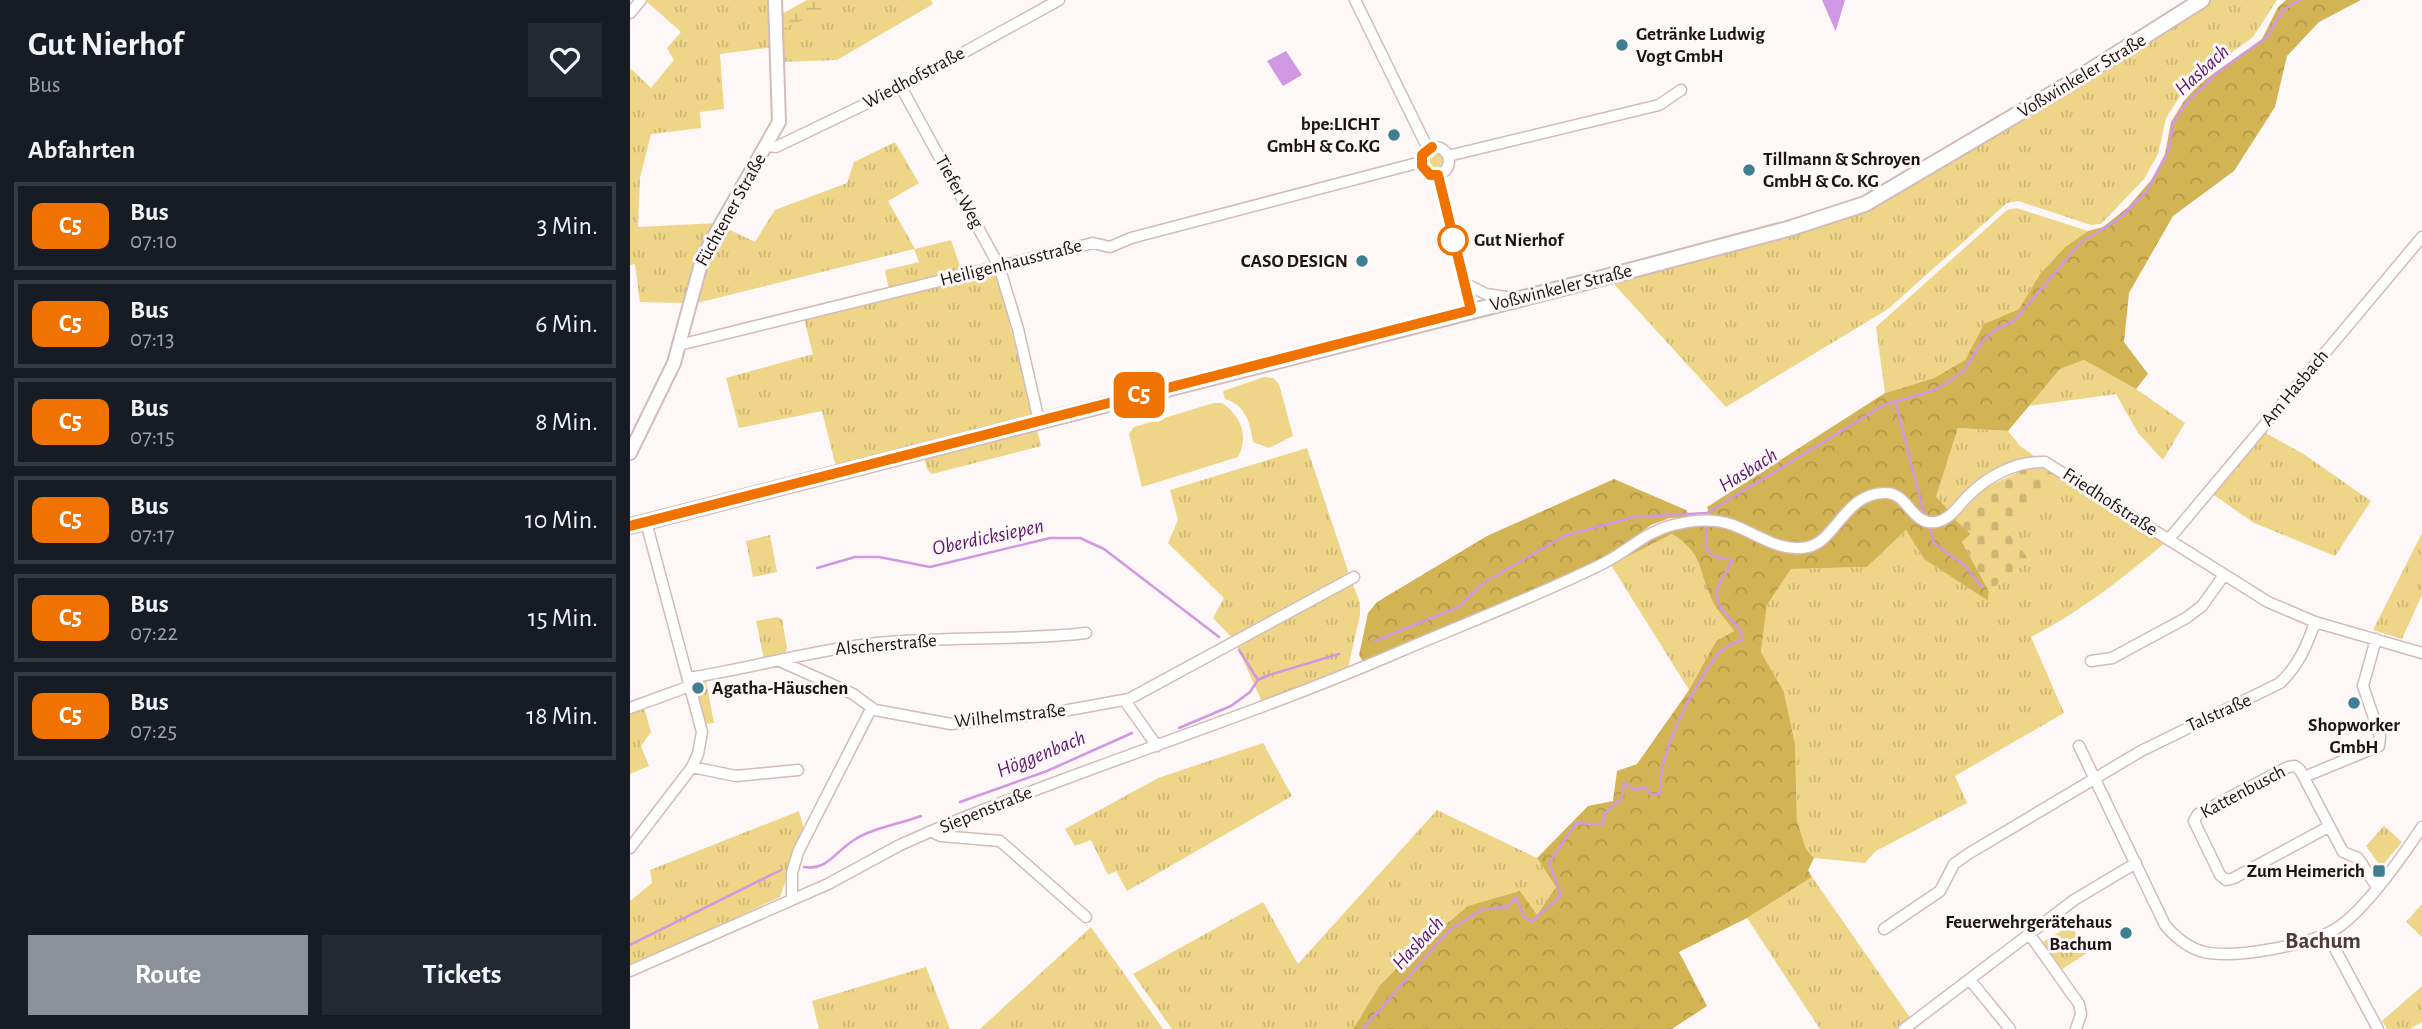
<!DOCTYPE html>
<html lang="de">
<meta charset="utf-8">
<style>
body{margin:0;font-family:"Alegreya Sans",sans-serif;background:#242831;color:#f1f3f6;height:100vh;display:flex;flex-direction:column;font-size:26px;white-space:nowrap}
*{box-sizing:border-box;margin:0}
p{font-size:23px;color:#9ea1a6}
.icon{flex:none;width:38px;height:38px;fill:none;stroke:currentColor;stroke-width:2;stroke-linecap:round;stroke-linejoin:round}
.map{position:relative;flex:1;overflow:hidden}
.details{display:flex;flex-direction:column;background:#171b24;width:630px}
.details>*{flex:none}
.badge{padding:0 14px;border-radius:10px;font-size:24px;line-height:46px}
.map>.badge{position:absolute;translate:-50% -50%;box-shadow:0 0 0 4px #fff}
h2{padding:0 28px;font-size:26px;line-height:63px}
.round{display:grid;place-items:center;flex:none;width:74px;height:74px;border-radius:0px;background:#242831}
.head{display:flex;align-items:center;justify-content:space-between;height:119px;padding:0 28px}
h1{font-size:33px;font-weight:700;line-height:52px}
.primary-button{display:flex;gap:14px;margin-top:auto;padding:14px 28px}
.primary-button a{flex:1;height:80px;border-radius:0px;background:#8c9099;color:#fff;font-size:28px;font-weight:700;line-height:80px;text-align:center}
.primary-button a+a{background:#242831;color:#f1f3f6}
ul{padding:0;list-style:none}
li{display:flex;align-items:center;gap:21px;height:88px;margin:0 14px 10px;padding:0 14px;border:4px solid #363941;border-radius:0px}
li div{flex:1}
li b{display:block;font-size:26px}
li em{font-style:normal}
li .badge{min-width:77px;font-weight:700;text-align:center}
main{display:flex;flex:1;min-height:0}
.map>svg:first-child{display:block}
.grass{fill:url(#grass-tufts)}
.forest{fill:url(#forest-crowns)}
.wetland{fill:url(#wetland-marsh)}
.cemetery{fill:url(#cemetery-stones)}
.garden{fill:#eed588}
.water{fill:#d098e2}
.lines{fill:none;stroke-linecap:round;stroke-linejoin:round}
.stream{stroke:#d098e2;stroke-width:2.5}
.minor-casing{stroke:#d3bbb9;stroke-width:13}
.tertiary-casing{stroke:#d3bbb9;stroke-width:16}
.primary-casing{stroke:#d3bbb9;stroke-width:18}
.minor{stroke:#fff;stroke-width:10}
.tertiary{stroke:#fff;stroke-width:12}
.primary{stroke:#fff;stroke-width:14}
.line-casing{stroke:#fff;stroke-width:16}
.line{stroke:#f07200;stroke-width:10}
.poi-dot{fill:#3e8091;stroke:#fdf8f7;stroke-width:2.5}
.stop-dot{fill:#fff;stroke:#f07200;stroke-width:3.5}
.labels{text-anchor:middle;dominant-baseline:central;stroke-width:6;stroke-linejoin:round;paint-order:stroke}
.poi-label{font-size:19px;font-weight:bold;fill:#1d1514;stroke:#fdf8f7;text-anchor:end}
.street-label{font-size:19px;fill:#1d1514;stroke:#fdf8f7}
.stop-label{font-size:19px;font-weight:bold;fill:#1d1514;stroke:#fdf8f7;text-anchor:start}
.water-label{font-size:21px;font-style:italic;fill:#5d1870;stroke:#fdf8f7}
.quarter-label{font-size:23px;font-weight:bold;fill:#4d3b39;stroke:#fdf8f7}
</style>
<main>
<section class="details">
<div class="head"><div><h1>Gut Nierhof</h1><p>Bus</p></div><a class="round"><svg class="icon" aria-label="heart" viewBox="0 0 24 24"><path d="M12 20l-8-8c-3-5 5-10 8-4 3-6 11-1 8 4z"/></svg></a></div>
<h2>Abfahrten</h2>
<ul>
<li><span class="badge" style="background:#f07200;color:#fff">C5</span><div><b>Bus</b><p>07:10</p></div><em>3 Min.</em></li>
<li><span class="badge" style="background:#f07200;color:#fff">C5</span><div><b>Bus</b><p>07:13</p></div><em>6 Min.</em></li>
<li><span class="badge" style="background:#f07200;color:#fff">C5</span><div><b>Bus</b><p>07:15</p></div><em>8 Min.</em></li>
<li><span class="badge" style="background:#f07200;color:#fff">C5</span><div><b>Bus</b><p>07:17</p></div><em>10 Min.</em></li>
<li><span class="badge" style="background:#f07200;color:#fff">C5</span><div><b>Bus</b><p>07:22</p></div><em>15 Min.</em></li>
<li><span class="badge" style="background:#f07200;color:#fff">C5</span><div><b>Bus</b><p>07:25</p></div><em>18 Min.</em></li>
</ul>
<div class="primary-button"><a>Route</a><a>Tickets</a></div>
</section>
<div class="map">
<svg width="1792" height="1029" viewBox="0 0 1792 1029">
<defs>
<pattern id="grass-tufts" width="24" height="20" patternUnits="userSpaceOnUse" patternTransform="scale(1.75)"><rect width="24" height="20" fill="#eed588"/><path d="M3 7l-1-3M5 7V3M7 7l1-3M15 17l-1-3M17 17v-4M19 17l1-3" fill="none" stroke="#ccb674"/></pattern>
<pattern id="forest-crowns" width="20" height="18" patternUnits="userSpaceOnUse" patternTransform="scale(1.75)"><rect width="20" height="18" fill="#d2b455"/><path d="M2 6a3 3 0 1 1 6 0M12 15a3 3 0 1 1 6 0" fill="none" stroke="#b49a49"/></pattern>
<pattern id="wetland-marsh" width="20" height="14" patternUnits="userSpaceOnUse" patternTransform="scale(1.75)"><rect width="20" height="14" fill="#eed588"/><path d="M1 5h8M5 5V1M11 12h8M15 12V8" fill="none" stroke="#ccb674"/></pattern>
<pattern id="cemetery-stones" width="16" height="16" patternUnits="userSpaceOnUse" patternTransform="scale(1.75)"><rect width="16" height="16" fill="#eed588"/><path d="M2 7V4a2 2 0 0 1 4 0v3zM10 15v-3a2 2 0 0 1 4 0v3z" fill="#ccb674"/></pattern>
</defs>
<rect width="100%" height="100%" fill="#fdf8f7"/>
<path class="grass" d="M15 0H142L143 47 90 54 94 109 70 112 71 128 21 134 10 178 8 227 87 223 65 257 55 303 10 302 5 264 0 265V68L21 88 44 60 37 48 51 32Z
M216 0H301L303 4 207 60 151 62 147 31Z
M1582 0H1647L1623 37 1565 79 1552 93 1536 118 1528 154 1514 179 1471 224 1461 225 1388 201 1377 203 1258 309 1096 407 982 282 1240 210Z
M265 142 289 183 258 201 285 249 321 240 332 272 259 291 255 270 289 262 284 249 67 303 80 255 96 228 125 242 145 210 217 183 224 162Z
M796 161a9 9 0 1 1 18 0a9 9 0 1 1-18 0Z
M1386 208 1458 231 1435 247 1410 274 1389 309 1354 324 1335 360 1304 378 1255 393 1246 327 1377 210Z
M357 275H365L368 278 403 416 206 467 192 411 109 428 96 378 183 354 174 319Z
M1454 360 1506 389 1555 423 1533 460 1508 433 1486 394 1399 406 1430 369Z
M1328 428 1378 431 1390 446 1407 458C1367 464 1347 487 1319 513L1306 497Z
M407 429 411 446 302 474 297 469 294 457Z
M1634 432 1675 455 1741 501 1705 556 1624 523 1581 493Z
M677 448 718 571 715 577 603 639 583 618 594 598 538 543 548 520 540 490Z
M1436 477 1537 541C1495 577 1451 611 1401 637L1434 713 1325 776 1337 803 1246 851 1235 863 1184 858 1176 849 1167 821 1165 744 1154 692 1131 652 1137 605 1161 569 1237 567 1276 530 1294 559 1358 601 1359 591 1400 560 1378 533Z
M1792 533V595L1772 639 1743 630Z
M1042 534C1073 553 1068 569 1081 598 1087 610 1097 620 1104 631L1086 641 1059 690 981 565Z
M140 535 147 572 123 577 116 541Z
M716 584H723L730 603V615L718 668 632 702 606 644Z
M147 617 152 619 157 648 154 656 134 659 126 621Z
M76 681 84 723 76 724 68 694 70 682Z
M14 707 21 732 11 746 19 766 0 774V712Z
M633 743 662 796 497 891 486 871 478 875 461 840 445 846 435 829 528 778Z
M807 810 907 858 926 887 907 915 838 906 787 948 750 985 723 1029H542L503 974 633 902 668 964Z
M169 811 174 829 150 897 0 967V901L22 883 20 870Z
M1754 826 1772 842 1751 867 1736 846Z
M1182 877 1281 1019 1267 1029H1190L1117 918Z
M1792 904V937L1776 922Z
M1441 925 1457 953 1431 970 1411 943Z
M461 927 533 1029H350Z
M296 967 320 1029H189L182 1001Z
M1792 986V1022L1780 1029H1757L1752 1021Z"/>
<path class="forest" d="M1656 0H1731L1689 22 1657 56 1645 107 1604 171 1543 216 1499 293 1494 342 1518 374 1506 389 1454 360 1430 369 1378 431 1328 428 1306 497 1341 534 1332 542 1359 591 1358 601 1294 559 1276 530 1237 567 1161 569 1137 605 1131 652 1154 692 1165 744 1167 821 1176 849 1184 858 1178 870 1182 877 1117 918 1049 952 1077 1006 1042 1029H723L750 985 787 948 838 906 890 891 907 915 926 887 907 858 958 806 983 801 987 771 1007 764 1059 690 1086 641 1104 631C1097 620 1086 610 1081 598 1068 569 1073 553 1042 534L981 565 1026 533 1082 523 1077 507 1255 393 1304 378 1335 360 1354 324 1389 309 1410 274 1435 247 1458 231 1473 227 1497 208 1523 178 1535 154 1541 122 1554 101 1569 84 1632 39 1648 7Z
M984 479 1056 510 1060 517 1040 518 1021 525 977 557 737 662 732 660 729 655 738 613 747 602 857 536Z"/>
<path class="wetland" d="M177 0H221L147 31 148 16Z"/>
<path class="cemetery" d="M1399 467H1419L1436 477 1378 533 1400 560 1359 591 1332 542 1341 534 1325 520 1353 489Z"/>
<path class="garden" d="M634 377 643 378 649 384 663 436 639 448 623 442C620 423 616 405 595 399L593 391Z
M584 403H592C611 416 619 436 608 457L512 487 499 434 504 427Z"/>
<path class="water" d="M1192 0H1215L1206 30H1205Z
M656 51 672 75 653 86 637 61Z"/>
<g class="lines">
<path class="stream" d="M1265 401 1295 517
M1299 526 1304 543 1334 565 1352 587
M187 568 225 557H249L300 567 420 538H450L474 549 589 637
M745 641 828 607 855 582 934 536 1004 517 1077 513 1254 405 1305 390 1333 372 1354 339 1368 328 1384 321 1450 243 1489 219 1516 192 1539 150 1543 123 1557 102 1588 72 1636 38 1655 8 1670 0
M609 650 628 680
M549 728 601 706 620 692 628 680 639 675 709 654
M330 802 417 771 502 733
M174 867C197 871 206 851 224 840 242 828 270 824 291 816
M0 945 151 870
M733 1029 819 930 853 909 878 907 886 897 894 917 902 922 931 895 919 863 946 823 973 825 974 814 992 798 994 783 1005 790 1015 787 1022 795 1031 793C1025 758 1068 674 1093 649 1098 645 1107 642 1113 640 1111 620 1084 613 1087 591 1089 580 1099 570 1102 560L1086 557 1076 550V523"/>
<defs>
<path id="minor" d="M725 0 798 149
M0 13 11 0
M271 87 369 266 388 329 409 421
M137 146 146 147 271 87 429 0
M791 161a14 14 0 1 1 28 0a14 14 0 1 1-28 0Z
M818 156 1029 105 1051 90
M808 175 841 310
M834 283 856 294 882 298
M49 345 463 243 480 247 501 238 791 162
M1539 539 1792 237
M1461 661 1482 658 1556 618 1572 606 1594 575
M152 662 223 694 245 710 321 724 422 713 499 699 724 577
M58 678C122 668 183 650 247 643 317 636 387 641 456 633
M495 701 527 746
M0 708 60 686
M1449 746 1535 925C1546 938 1558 948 1574 952 1605 959 1684 945 1710 926 1739 905 1772 857 1792 827
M62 767 106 776 168 770
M1674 777 1749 746 1750 736 1733 686 1746 639
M1698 827 1604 878 1596 880 1590 875 1564 821 1568 814 1658 767 1665 766 1670 770 1713 852 1728 858 1747 887
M302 832 311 836 370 841 456 917
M0 848 62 767 68 754 72 732 16 522
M162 898V873L168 852 241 709
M1254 929 1310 891 1324 864 1338 854 1511 751 1650 683C1668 666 1677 646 1685 622
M1697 934 1748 1029
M1400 935 1449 1004 1451 1014 1446 1029
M0 971 198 884 270 845 313 826C464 764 621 716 771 651 838 622 908 596 974 563 998 551 1015 532 1043 525 1062 520 1084 518 1103 525 1127 534 1150 553 1178 547 1206 541 1215 492 1256 493 1278 493 1282 526 1306 522 1320 520 1329 505 1338 496 1358 476 1386 461 1415 462L1638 602 1685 622 1792 653
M1340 980 1380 1029
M1274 1029 1444 900 1506 863"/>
<path id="tertiary" d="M0 453 44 363 73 256 149 122 145 0"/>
<path id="primary" d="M0 526 972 278 1161 228 1235 204 1442 82 1572 0"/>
</defs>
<use href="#minor" class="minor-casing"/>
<use href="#tertiary" class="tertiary-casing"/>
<use href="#primary" class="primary-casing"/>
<use href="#minor" class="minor"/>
<use href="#tertiary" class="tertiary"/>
<use href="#primary" class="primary"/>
</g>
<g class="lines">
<defs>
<path id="line" d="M0 526 841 310 808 175H800L792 166V155L802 147"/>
</defs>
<use href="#line" class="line-casing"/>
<use href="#line" class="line"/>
</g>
<g class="poi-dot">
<circle cx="992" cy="45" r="7"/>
<circle cx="764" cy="135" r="7"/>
<circle cx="1119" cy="170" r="7"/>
<circle cx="732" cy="261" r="7"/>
<circle cx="68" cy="688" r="7"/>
<circle cx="1724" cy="703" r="7"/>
<rect x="1742" y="864" width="14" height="14" rx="3.5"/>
<circle cx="1496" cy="933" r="7"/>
</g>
<circle class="stop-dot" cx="823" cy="240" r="14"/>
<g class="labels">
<g class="poi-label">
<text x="1006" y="34" text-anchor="start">Getränke Ludwig<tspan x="1006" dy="22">Vogt GmbH</tspan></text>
<text x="750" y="124">bpe:LICHT<tspan x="750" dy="22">GmbH &amp; Co.KG</tspan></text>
<text x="1133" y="159" text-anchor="start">Tillmann &amp; Schroyen<tspan x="1133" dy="22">GmbH &amp; Co. KG</tspan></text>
<text x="718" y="261">CASO DESIGN</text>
<text x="82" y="688" text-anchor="start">Agatha-Häuschen</text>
<text x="1724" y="725" text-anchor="middle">Shopworker<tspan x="1724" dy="22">GmbH</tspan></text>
<text x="1735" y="871">Zum Heimerich</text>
<text x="1482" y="922">Feuerwehrgerätehaus<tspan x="1482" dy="22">Bachum</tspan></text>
</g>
<g class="street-label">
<text transform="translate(1452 76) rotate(-31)">Voßwinkeler Straße</text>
<text transform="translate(284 78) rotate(-28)">Wiedhofstraße</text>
<text transform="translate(329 192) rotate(61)">Tiefer Weg</text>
<text transform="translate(101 210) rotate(-61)">Füchtener Straße</text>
<text transform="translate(381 263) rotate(-14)">Heiligenhausstraße</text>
<text transform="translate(931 288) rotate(-14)">Voßwinkeler Straße</text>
<text transform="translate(1665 388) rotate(-50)">Am Hasbach</text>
<text transform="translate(1480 502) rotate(33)">Friedhofstraße</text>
<text transform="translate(256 645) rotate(-5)">Alscherstraße</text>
<text transform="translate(1589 713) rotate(-24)">Talstraße</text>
<text transform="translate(380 716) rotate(-6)">Wilhelmstraße</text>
<text transform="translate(1613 792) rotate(-28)">Kattenbusch</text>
<text transform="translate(356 810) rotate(-22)">Siepenstraße</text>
</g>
<g class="stop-label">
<text x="844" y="240">Gut Nierhof</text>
</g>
<g class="water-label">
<text transform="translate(1572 70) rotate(-42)">Hasbach</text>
<text transform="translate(1118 470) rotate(-32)">Hasbach</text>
<text transform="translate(358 537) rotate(-12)">Oberdicksiepen</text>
<text transform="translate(411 754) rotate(-22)">Höggenbach</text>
<text transform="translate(788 943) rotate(-47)">Hasbach</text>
</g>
<g class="quarter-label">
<text x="1693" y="941">Bachum</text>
</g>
</g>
</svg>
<b class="badge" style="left:509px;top:395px;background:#f07200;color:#fff">C5</b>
</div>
</main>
